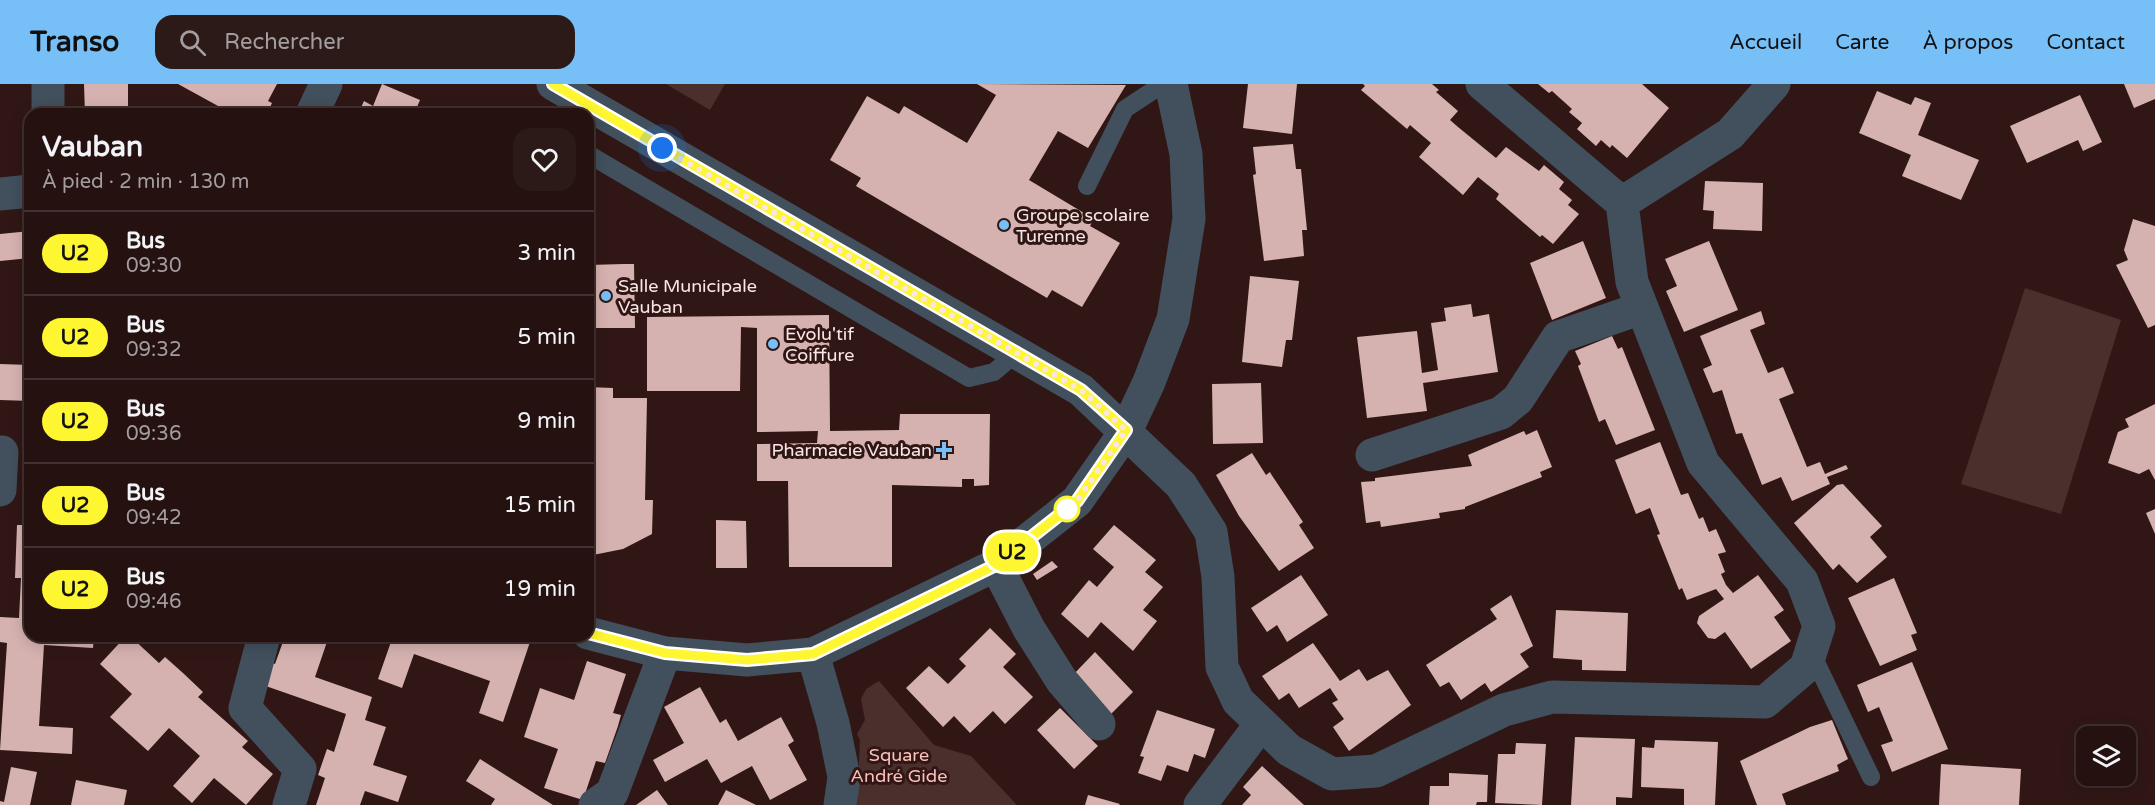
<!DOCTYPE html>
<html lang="fr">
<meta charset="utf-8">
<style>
body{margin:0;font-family:"Varela Round",sans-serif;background:#2c1a19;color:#f1f3f6;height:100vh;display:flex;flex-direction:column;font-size:22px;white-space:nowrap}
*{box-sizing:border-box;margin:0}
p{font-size:20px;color:#a39d9f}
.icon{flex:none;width:33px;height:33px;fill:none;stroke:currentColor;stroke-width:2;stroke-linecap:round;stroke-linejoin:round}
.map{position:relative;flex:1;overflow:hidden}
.sheet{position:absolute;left:24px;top:24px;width:570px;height:534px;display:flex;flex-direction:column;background:#241110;border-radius:18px;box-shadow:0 3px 15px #0003,0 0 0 2px #413130}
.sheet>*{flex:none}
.badge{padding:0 12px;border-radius:20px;font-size:21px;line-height:39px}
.tools{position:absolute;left:2076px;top:642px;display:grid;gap:12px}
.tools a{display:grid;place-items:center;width:60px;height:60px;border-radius:12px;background:#241110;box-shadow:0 3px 15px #0003,0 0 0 2px #413130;font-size:30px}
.you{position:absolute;width:30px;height:30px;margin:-15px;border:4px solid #fff;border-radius:50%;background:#1a73e8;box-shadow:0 0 0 9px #1a73e833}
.map>.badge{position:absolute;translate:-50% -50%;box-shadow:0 0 0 3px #fff}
.round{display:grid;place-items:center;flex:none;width:63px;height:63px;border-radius:18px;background:#2c1a19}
.summary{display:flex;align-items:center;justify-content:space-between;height:102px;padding:0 18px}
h1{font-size:28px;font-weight:700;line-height:45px}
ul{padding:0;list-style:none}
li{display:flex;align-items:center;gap:18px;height:84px;padding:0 18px;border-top:2px solid #413130}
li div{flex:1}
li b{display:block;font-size:22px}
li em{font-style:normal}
li .badge{min-width:66px;font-weight:700;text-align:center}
header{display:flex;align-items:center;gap:36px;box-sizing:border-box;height:84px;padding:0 30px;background:#77bff7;color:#111}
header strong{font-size:28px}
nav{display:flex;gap:33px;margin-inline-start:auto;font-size:21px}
.search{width:420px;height:54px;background:#2c1a19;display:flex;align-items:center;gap:15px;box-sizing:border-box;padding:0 21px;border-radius:18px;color:#a39d9f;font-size:22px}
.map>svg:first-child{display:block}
.green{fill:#4b2f2d}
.building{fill:#d5b2af}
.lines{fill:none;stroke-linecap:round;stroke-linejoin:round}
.lane{stroke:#41505c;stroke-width:18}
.street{stroke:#41505c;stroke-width:33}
.line-casing{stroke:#fff;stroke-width:14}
.line{stroke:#fdf630;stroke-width:9}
.walk{stroke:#fae7e5;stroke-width:6;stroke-dasharray:0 10.8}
.poi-dot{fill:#77bff7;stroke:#301715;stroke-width:2}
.stop-dot{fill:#fff;stroke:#fdf630;stroke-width:3}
.labels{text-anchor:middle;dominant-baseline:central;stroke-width:6;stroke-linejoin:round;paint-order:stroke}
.poi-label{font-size:18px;fill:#fae7e5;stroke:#301715;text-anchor:start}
.park-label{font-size:18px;fill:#fec0ba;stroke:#301715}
</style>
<header>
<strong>Transo</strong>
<div class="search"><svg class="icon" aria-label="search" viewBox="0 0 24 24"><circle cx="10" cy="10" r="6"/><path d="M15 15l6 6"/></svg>Rechercher</div>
<nav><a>Accueil</a><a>Carte</a><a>À propos</a><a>Contact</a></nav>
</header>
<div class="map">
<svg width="2155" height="721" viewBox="0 0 2155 721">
<rect width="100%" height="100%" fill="#301715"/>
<path class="green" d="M666 0H725L710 26Z
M2025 204 2121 236 2061 430 1961 400Z
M879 597 934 661 971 672 1017 721H857L860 656 857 650 865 636 861 615 866 605Z"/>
<path class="building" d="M84 0H128V30H85Z
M178 0H277L268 17 272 19 267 30H228L229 28Z
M382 0 420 16 414 30H358L364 17 373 22Z
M977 0 1126 1 1088 64 1058 47 1029 96 1094 135 1090 142 1120 159 1082 223 1052 206 1047 214 856 102 861 94 830 76 867 12 899 30 904 22 967 59 996 11Z
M1248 0H1297L1292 50 1243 44Z
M1363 0H1432L1439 6 1436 8 1458 27 1450 36 1458 43 1496 74 1506 63 1539 87 1544 81 1564 98 1559 105 1572 116 1568 121 1579 130 1553 160 1542 151 1540 153 1496 115 1499 110 1478 93 1463 111 1419 73 1431 59 1410 41 1407 45 1361 6 1365 2Z
M1538 0H1642L1669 24 1627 74 1612 61 1610 64 1601 56 1596 62 1577 45 1582 39 1569 28 1572 25 1552 7 1549 9Z
M2124 0H2155V15L2134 24Z
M1877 7 1911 21 1915 13 1931 19 1918 51 1979 76 1961 116 1902 92 1911 71 1859 49Z
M2080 11 2102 58 2083 67 2078 56 2027 79 2010 42Z
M1293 60 1296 85H1301L1307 146H1302L1304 172 1264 177 1253 91 1256 90 1253 63Z
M1705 97 1763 99 1762 147 1713 145 1714 127 1703 126Z
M2133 135 2155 142V241L2148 244 2116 181 2128 176 2124 166Z
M30 147V174L0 177V150Z
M1583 157 1606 214 1552 236 1530 179Z
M1709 157 1738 226 1684 248 1666 207 1677 202 1665 175Z
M624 180H634L635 244H588V181Z
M1250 192 1299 197 1292 256H1286L1282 283 1242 278Z
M1471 220 1473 233 1489 230 1498 288 1423 299 1427 327 1367 334 1357 253 1417 247 1422 289 1438 286 1431 239 1446 237 1444 224Z
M1761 227 1765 240 1750 246 1768 289 1783 283 1794 309 1779 315 1807 383 1820 378 1825 390 1846 381 1848 385 1827 393 1830 400 1792 417 1781 393 1762 401 1742 349 1736 350 1722 306 1713 309 1703 285 1712 281 1700 252Z
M829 231 830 347 899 346 900 330H990L989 401 974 402V395H962V403L892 401V483H789L788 397H757V360L817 359 818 347 757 348V244L741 243 740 307H647V233Z
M1612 252 1618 265 1622 263 1655 346 1616 361 1605 335 1599 338 1578 282 1581 280 1575 267Z
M0 280 30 281V317L0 316Z
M1261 299 1263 359 1213 360 1212 300Z
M588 303 613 304V314H647L645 416H653L652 450 623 465 588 472Z
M2155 320V396L2149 385 2139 390 2108 379 2118 348 2129 343 2125 335Z
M1537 346 1552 383 1540 388 1542 393 1465 423V425L1439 429 1440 434 1381 443 1380 437 1366 439 1361 398 1375 397V394L1472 382 1468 371 1524 347 1526 351Z
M1660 358 1681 411 1688 409 1699 435 1703 433 1709 448 1716 445 1726 468 1718 470 1725 488 1721 490 1726 501 1733 509 1758 491 1784 526 1774 533 1791 557 1751 585 1725 548 1715 555 1708 554 1697 539 1699 532 1724 515 1716 505 1687 516 1682 504 1679 506 1657 451 1660 450 1650 424 1636 430 1615 376Z
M1252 369 1266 391 1270 388 1271 390 1303 438 1299 441 1314 464 1279 487 1239 432 1216 391Z
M1843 400 1882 442 1870 453 1887 473 1857 499 1839 480 1833 486 1794 439 1837 401Z
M26 403H30V552H94L93 564 44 561 39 642 73 644 72 670 0 666 7 559 0 558V533L19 534 21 494H15L17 441H24Z
M2155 425V450L2146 429Z
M716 436 746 437 747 484H716Z
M1114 441 1156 476 1145 488 1163 503 1143 526 1157 537 1133 567 1101 538 1088 554 1061 530 1089 496 1097 503 1114 483 1093 465Z
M1052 477 1058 483 1037 496 1033 490Z
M1301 491 1328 531 1287 558 1277 541 1267 548 1251 524Z
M1894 494 1917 549 1911 551 1917 566 1880 582 1848 514Z
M1511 511 1533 562 1520 570 1529 583 1491 608 1485 599 1461 616 1449 598 1440 603 1426 581 1497 535 1490 525Z
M1556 526 1628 529 1626 587 1582 586V576L1553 574Z
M990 544 1016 570 1003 583 1033 613 1005 640 993 627 970 649 954 632 943 643 906 604 929 582 948 600 966 582 959 575Z
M126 552H130L159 579 165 573 183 589 203 608 198 613 248 657 242 663 244 665 273 690 246 721 214 694 192 719 173 702 200 672 169 644 148 667 110 633 132 610 100 580Z
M285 552H329L315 593 372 613 365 636 386 643 373 681 407 692 398 718 365 707 360 721H316L325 694 318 691 327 665 334 668 346 630 260 600 268 577 275 580Z
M393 552H487L503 557 505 552H513L530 558 503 638 479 629 490 597 414 570 402 604 378 595Z
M1313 559 1340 597 1359 585 1367 597 1388 586 1411 621 1349 667 1333 643 1344 635 1332 619 1338 616 1330 604 1299 624 1289 609 1279 616 1262 592Z
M1095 568 1133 608 1111 630 1072 592Z
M587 577 626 590 613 629 621 631 618 642 605 679 596 677 583 716 544 704 558 665 524 653 540 604 574 616Z
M1912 578 1948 665 1892 688 1881 661 1893 657 1879 623 1868 628 1857 601Z
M700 603 720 639 726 635 738 657 781 633 794 657 788 661 807 696 770 716 752 682 721 699 707 675 665 698 653 676 684 659 664 623Z
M1060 624 1098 662 1074 685 1037 646Z
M1157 626 1215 645 1205 674 1194 670 1188 688 1167 681 1161 697 1138 689 1144 673 1140 672Z
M1832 636 1848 675 1837 681 1839 687 1782 710 1786 721H1757L1740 677 1810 643Z
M1575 653 1635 655 1632 714 1616 713V721H1571Z
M1655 656 1718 658 1715 721H1684V705L1641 703 1642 663 1654 664Z
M1516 659 1546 660 1542 721 1495 719 1498 670H1515Z
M480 675 553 721H491L495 715 466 697Z
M1941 680 2021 685 2019 721H1939Z
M1262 682 1304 721H1242L1251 711 1243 703Z
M11 683 37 688 30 721H0V717L4 718Z
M1449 689 1488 691 1487 718H1477L1476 721H1429L1430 702H1449Z
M76 696 127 706 124 721H71Z
M657 706 668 721H636Z
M726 706 756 721H718Z
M1088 711 1120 720 1119 721H1085Z"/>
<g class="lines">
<path class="lane" d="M588 70 969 294 994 288 1016 269
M1087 102 1125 25 1163 0
M1811 568 1871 693"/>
<path class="street" d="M48 0V30
M553 0 1081 306 1181 401 1211 448 1218 493 1222 583 1238 617 1289 666 1332 690 1376 687 1504 626 1552 613 1765 618 1806 583 1819 542 1802 497 1703 379 1632 198 1622 119
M1482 0 1622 119 1730 50 1774 0
M312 30 326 0
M0 110 30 107
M1372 371 1501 329 1518 315 1558 253 1642 224
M0 406 2 368
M996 481 1029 545 1062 597 1099 640
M588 549 665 569 747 576 813 570 996 481 1077 417 1126 347 1149 298 1173 235 1189 135 1186 70 1171 0
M264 552 245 624 300 685 289 721
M813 570 833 639 844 693 840 721
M595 721 612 709 665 569
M1200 721 1261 640"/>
</g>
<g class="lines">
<defs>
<path id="line" d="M553 0 1081 306 1126 346 1077 417 996 481 813 570 747 576 665 569 588 549"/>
</defs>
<use href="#line" class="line-casing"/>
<use href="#line" class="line"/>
<path class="walk" d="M662 64 1081 306 1126 346 1077 417 1065 426 1067 425"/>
</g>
<g class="poi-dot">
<circle cx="1004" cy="141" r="6"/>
<circle cx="606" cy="212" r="6"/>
<circle cx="773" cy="260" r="6"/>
<path d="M941 357h6v6h6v6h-6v6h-6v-6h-6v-6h6z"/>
</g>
<circle class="stop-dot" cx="1067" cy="425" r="12"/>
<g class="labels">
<g class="poi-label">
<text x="1016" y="131">Groupe scolaire<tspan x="1016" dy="21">Turenne</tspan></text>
<text x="618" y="202">Salle Municipale<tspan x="618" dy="21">Vauban</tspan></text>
<text x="785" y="250">Evolu'tif<tspan x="785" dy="21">Coiffure</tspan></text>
<text x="932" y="366" text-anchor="end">Pharmacie Vauban</text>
</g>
<g class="park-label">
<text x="899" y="671">Square<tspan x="899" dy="21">André Gide</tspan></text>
</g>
</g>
</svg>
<div class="tools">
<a><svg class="icon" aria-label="layers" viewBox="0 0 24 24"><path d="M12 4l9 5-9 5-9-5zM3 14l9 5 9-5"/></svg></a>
</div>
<div class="you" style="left:662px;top:64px"></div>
<b class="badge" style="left:1012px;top:468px;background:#fdf630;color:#111">U2</b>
<section class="sheet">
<div class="summary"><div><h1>Vauban</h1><p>À pied · 2 min · 130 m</p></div><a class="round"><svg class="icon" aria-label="heart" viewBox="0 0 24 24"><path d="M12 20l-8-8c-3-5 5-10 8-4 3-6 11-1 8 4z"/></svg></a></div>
<ul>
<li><span class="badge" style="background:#fdf630;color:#111">U2</span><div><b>Bus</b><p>09:30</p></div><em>3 min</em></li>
<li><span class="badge" style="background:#fdf630;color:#111">U2</span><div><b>Bus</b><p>09:32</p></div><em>5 min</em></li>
<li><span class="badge" style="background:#fdf630;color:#111">U2</span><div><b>Bus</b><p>09:36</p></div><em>9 min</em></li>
<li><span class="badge" style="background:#fdf630;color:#111">U2</span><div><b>Bus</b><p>09:42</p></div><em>15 min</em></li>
<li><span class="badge" style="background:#fdf630;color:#111">U2</span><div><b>Bus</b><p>09:46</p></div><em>19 min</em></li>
</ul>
</section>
</div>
